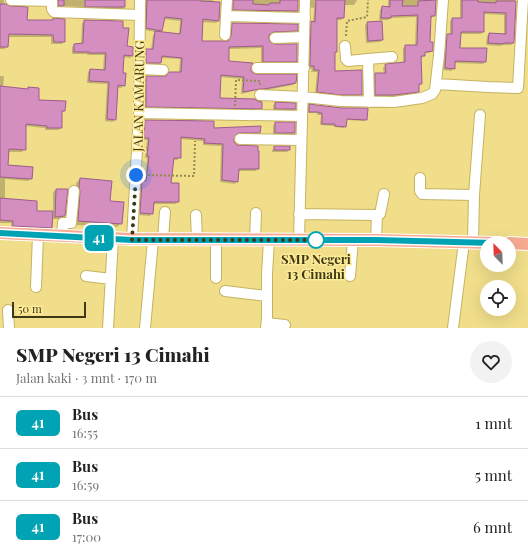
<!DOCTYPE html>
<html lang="id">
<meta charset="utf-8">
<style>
body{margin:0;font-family:"Playfair Display",serif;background:#f2f2f2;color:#222;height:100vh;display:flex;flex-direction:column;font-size:15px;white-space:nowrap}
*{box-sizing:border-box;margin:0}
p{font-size:13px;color:#767676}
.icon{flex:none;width:22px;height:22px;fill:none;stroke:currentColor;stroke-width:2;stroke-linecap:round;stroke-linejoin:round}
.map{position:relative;height:328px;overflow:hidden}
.details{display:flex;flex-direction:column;background:#fff;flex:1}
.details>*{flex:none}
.badge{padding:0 8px;border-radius:6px;font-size:14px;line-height:26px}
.needle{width:26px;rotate:337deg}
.controls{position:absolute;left:480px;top:236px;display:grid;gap:8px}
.controls a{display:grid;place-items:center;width:36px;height:36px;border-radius:50%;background:#fff;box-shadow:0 4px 16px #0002;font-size:20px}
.scale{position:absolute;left:12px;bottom:10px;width:74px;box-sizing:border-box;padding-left:4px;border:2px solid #3f3815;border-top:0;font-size:11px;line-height:14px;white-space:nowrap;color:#3f3815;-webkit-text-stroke:3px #fdeb97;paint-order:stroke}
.you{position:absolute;width:20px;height:20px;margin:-10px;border:3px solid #fff;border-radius:50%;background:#1a73e8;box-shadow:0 0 0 6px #1a73e833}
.map>.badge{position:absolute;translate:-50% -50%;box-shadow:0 0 0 2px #fff}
.round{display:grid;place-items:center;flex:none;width:42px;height:42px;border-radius:21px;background:#f2f2f2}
.headline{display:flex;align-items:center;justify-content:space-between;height:68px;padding:0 16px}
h1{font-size:19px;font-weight:800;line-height:30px}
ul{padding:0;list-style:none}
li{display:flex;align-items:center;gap:12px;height:52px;padding:0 16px;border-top:1px solid #e0e0e0}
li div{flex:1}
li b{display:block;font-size:15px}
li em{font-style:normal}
li .badge{min-width:44px;font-weight:700;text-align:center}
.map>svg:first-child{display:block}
.shadow{fill:#0003;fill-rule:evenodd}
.building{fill:#d48ec0;stroke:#9e5c8c}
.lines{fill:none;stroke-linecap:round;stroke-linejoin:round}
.minor-casing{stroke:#c5b360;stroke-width:12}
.major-casing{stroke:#fff;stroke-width:14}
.path{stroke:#978a4f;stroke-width:2;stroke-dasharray:2 2;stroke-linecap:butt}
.minor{stroke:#fff;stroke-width:10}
.major{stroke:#f7aa92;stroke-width:12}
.line-casing{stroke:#fff;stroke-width:9}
.line{stroke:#00a3b4;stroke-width:6}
.walk{stroke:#3f3815;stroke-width:4;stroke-dasharray:0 7.2}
.stop-dot{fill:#fff;stroke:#00a3b4;stroke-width:2}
.labels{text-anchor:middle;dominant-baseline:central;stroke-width:3;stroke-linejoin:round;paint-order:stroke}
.street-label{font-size:13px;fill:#3f3815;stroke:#fdeb97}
.stop-label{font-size:13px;font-weight:bold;fill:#3f3815;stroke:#fdeb97}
</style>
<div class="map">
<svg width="528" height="328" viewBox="0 0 528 328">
<rect width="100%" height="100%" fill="#f0de8a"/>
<path class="shadow" d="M0 0H4V3L8 7 26 20 51 21 53 19 64 41 62 44H51V37H7V47L4 49H0Z
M55 0H124V7L122 10 83 9V7L63 6 61 8H56Z
M146 0H213L212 3H219L218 21 216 23 202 22 201 42H228L230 39V26L233 24 297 30 294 33H271L268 35 269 42 296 61 294 63H261V48L228 49V62L251 72 254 75 295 83 293 85 261 91 257 90 241 94 242 79 220 77 219 99 261 108 258 111 144 108V79L146 77H163L179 73 180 59 161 58 160 63 158 65H144V52L146 50H151L153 35 156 32 144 30ZM163 19 180 21 179 35 159 33 161 30Z
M231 0H297V11L295 13 231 12Z
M308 0H357L356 2 354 5H344V17L341 20H336V52L334 53V72L361 94 359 97H338L315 94 317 72H311L312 69 308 68 309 25 311 22H313L314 8 309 7Z
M388 0H435L434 15 432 18H430L429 43 432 51 429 53H424V55L422 58H420L421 84 419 86 418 92 415 94 391 98 373 97V77L375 74H384L383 68 386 65 403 64V48L405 46H415L416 17 391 18 388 20H379L380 10 382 7 388 8Z
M460 0H515L513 43 511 45H502L500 46 486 45 487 36 489 34 504 35V15L483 14V32L481 34H459V49L485 62 483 64 454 63V68L451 71 443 70 445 37 447 35H450V21L452 19H460Z
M85 21 126 47 132 55 130 58 123 57 122 74 124 85 121 88H117L115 119 113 122 105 121 107 84 87 83 88 72 90 70 103 71 104 55H87V54H72V47L74 45 81 44 82 23Z
M368 23 382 40 380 42 366 43 365 25Z
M0 76H4L3 88 27 90 28 88 38 100 64 111 61 114V127L59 130H45V128L25 126V149L22 152H8L7 166 31 178 28 181 5 179V199L36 212H53V192L56 190H67L64 216 62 219H52V227L49 230 11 228V223H0Z
M275 103 295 109 292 111H273V106Z
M309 105 366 119 364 121 346 120 345 126 344 128 334 127V126L320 125 321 115H317V113H307L308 107Z
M146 121 213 129 259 132 257 135H234L233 142 258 169 255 171H238L237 181 235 184 220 182 221 146 203 145V141L180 139V157L177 160H173L170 184 178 201 176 204H153L152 213 150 216 138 215 140 184 143 182H145L147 158H145L147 140H142L143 123Z
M275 123 294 133 292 135H273V126Z
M275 147 289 150 287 152H272V150Z
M80 179 108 202 121 223 117 227 74 225 76 183Z"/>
<path class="building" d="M58 0H64V6H58Z
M85 0H125V7H85Z
M147 0H200V1L220 2 219 21 203 19 202 41H228L231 36 232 23 298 24V31L274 32 269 35V38L270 42 275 44H297V62H263V46L229 47V61L253 63 251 68V71L253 73 257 74H297L296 83 264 89H260L243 92 244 77 221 75 220 98 255 99 257 101 262 102V109L146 107V76H166L169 72H181L182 58 162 56 161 63H146V49H153L155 31 180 34 182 19 165 17 162 31 146 28Z
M233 0H253V4L269 5 270 3H280V0H298V11L233 10Z
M316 0H345L344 18H337V52H335V71L362 70V95H341L317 92 319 70H314V66H310V65L311 21 315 22Z
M390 0H403L402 6H418V1L436 0 435 16H431L430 42H433V51L425 52V56H421L422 84H419V92L394 95H375V73H386L385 64 405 62V45H417L418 15 391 16V18H381L382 6 390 7Z
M462 0H478V2L496 3V1H516L514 43H504L503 44 488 43 489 33 506 34V13L484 12V32H461L460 48H487L486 62 455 61V69L445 68 447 34H452V18H462Z
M0 4H6L11 6 28 7 27 20H53V18L65 19V42H54L53 35 9 34 8 47H0Z
M84 20 123 21V28H129L127 46 133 47V56L124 55 123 73H126L125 86 118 85 116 120 107 119 109 82 89 81 90 69 105 70 106 53H89V52H74V44L83 43Z
M382 21 383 40 368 41 367 22Z
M0 86 28 89V87L39 88V100L66 101 65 111H62V128H47V126L26 124V150L9 149 8 165 33 167 32 179 0 177Z
M275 102 296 103V109H275Z
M309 104 341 108H368L367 120 347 119 346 127 335 126V124H322V113H319V112H309Z
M145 120 214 121V128L261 126 260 133H240L237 134 234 139V142L237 145 258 146V151H259V169H239L238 182 222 180 223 144 204 143 205 139 181 137V158H174L171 183H179V202H154L153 214 140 213 142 181H146L149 156H147L149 138H144Z
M275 122H295V133H275Z
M274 146H290V150H274Z
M80 178 112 181 110 201 124 202 122 224 78 221 80 192 79 187Z
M56 189H68L65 216 55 217Z
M0 198 37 201V211H53L52 228 13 226V221L0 220Z"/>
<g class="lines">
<defs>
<path id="minor" d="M11 0 52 1V9L54 12 140 15
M226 16 305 18
M225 35 227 0
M275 38 304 37
M345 46 346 59 348 61 368 59 369 102
M368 59 392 57
M257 68H304
M139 69 163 70
M436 84 488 87 518 88 523 0
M260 95 303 97 341 101 394 102 422 98 432 94 435 90 439 55 443 0
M139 113 302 116
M240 139 301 140
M420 178V191L422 194 474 195
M299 214 377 215 380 214 384 194
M196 215 197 240
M62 236 63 223H71L74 191
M132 239 139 113 140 0
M163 239 165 212
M216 240V278
M255 240 256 213
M299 240 305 0
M376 240 377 215
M473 242 474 195 480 115
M86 276 111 279
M350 276 353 240
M36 287 38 235
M225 291 267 296
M8 310 9 328
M267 323 285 325
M108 328 113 239
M145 328 153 240
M266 328 267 318V274L269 240
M453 328 464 242"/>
<path id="major" d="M0 233 132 239 376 240 494 243
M509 243 528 244"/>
</defs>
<use href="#minor" class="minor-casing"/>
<use href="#major" class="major-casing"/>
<path class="path" d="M346 36 347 21 367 17 368 0
M235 106 236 80 260 81V86
M144 175 194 176 195 141"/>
<use href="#minor" class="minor"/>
<use href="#major" class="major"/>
</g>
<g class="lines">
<defs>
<path id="line" d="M0 233 132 240H376L494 243"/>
</defs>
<use href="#line" class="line-casing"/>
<use href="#line" class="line"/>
<path class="walk" d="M136 175 132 240H317H316"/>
</g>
<circle class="stop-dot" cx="316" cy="240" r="8"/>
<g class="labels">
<g class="street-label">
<text transform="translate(138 96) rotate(-89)">JALAN KAMARUNG</text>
</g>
<g class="stop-label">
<text x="316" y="258">SMP Negeri<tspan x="316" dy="15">13 Cimahi</tspan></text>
</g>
</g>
</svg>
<div class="controls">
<a><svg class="needle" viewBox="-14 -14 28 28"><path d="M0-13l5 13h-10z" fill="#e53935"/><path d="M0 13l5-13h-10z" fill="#767676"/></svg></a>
<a><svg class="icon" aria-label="locate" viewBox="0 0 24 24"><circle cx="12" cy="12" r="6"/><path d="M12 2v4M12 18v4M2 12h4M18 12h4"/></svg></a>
</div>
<div class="scale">50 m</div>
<div class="you" style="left:136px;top:175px"></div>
<b class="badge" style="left:99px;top:238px;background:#00a3b4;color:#fff">41</b>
</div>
<section class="details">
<div class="headline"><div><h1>SMP Negeri 13 Cimahi</h1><p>Jalan kaki · 3 mnt · 170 m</p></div><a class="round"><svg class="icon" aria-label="heart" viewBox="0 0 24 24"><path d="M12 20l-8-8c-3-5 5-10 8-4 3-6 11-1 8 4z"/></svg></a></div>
<ul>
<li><span class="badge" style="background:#00a3b4;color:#fff">41</span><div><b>Bus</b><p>16:55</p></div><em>1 mnt</em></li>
<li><span class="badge" style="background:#00a3b4;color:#fff">41</span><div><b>Bus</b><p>16:59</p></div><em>5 mnt</em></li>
<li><span class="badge" style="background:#00a3b4;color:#fff">41</span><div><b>Bus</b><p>17:00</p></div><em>6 mnt</em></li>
</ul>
</section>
